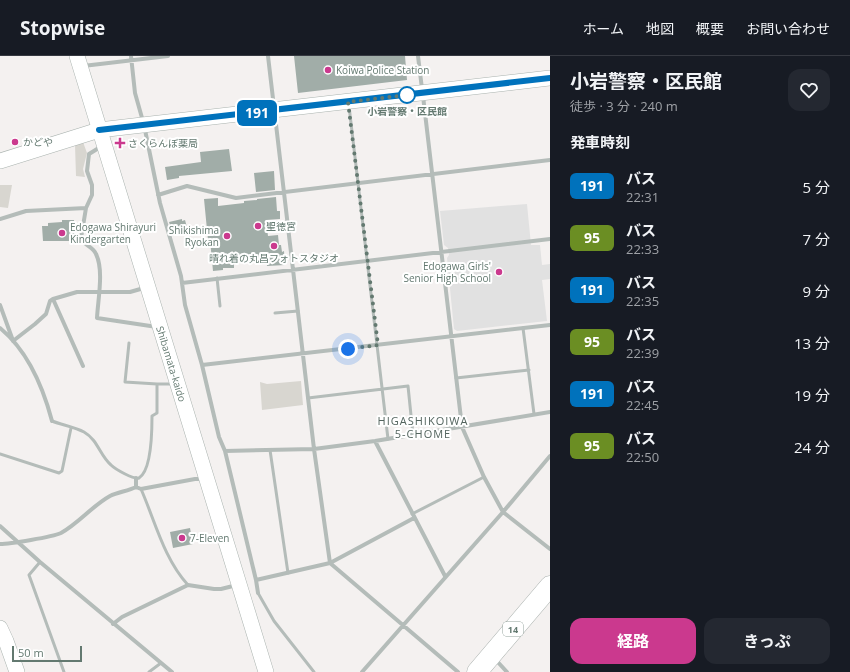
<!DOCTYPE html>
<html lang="ja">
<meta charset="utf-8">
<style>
body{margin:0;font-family:"Open Sans","Noto Sans JP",sans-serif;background:#242831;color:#f1f3f6;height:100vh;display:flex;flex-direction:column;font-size:15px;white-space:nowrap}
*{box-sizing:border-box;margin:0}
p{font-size:13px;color:#9ea1a6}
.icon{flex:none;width:22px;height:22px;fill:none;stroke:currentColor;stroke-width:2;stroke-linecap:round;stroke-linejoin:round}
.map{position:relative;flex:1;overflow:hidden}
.panel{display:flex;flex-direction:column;background:#171b24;width:300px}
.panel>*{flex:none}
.badge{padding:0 8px;border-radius:6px;font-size:14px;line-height:26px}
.scale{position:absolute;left:12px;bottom:10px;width:70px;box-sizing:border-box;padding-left:4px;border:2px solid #637970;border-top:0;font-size:11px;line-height:14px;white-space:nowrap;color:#637970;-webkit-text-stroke:3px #fff;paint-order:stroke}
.you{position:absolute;width:20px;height:20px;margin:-10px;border:3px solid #fff;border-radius:50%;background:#1a73e8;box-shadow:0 0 0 6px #1a73e833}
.map>.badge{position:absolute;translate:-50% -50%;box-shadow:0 0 0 2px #fff}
h2{padding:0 20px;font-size:15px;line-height:36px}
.round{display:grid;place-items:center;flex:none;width:42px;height:42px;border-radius:12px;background:#242831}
.headline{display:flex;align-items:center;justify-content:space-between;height:68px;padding:0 20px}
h1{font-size:19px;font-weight:700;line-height:30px}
.button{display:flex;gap:8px;margin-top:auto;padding:8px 20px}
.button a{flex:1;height:46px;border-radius:12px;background:#cb398e;color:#fff;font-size:16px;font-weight:700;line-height:46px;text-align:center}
.button a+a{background:#242831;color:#f1f3f6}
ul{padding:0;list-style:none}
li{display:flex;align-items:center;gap:12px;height:52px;padding:0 20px}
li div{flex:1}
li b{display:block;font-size:15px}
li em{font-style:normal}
li .badge{min-width:44px;font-weight:700;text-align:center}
header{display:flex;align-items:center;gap:24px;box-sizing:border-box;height:56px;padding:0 20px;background:#171b24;border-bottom:1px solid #363941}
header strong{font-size:19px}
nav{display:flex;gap:22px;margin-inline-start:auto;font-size:14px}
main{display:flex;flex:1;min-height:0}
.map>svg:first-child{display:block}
.built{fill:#e1e1e1}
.green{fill:#d8d6d0}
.building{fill:#a1ada8}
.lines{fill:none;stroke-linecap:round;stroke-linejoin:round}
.secondary-casing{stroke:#aab3af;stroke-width:16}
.highway-casing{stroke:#abb2af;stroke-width:21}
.path{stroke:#b1b7b5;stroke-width:1.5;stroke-dasharray:2 2;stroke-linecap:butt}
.lane{stroke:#b4bcb9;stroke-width:3}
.street{stroke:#b4bcb9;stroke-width:4}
.secondary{stroke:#fff;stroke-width:15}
.highway{stroke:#fff;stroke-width:20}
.line-casing{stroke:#fff;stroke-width:9}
.line{stroke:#0072bc;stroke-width:6}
.walk{stroke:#637970;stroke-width:4;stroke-dasharray:0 7.2}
.poi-dot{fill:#cb398e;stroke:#fff;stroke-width:1.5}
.stop-dot{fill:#fff;stroke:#0072bc;stroke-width:2}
.labels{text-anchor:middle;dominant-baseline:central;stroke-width:4;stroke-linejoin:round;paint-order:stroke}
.shield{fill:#fff;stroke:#92a19b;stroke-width:1}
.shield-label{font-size:9px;font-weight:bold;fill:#637970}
.poi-label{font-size:10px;fill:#637970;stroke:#fff;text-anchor:start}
.stop-label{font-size:10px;font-weight:bold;fill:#637970;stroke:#fff}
.street-label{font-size:10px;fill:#637970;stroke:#fff}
.neighbourhood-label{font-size:11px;letter-spacing:1px;fill:#53645e;stroke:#fff}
</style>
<header>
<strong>Stopwise</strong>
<nav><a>ホーム</a><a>地図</a><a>概要</a><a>お問い合わせ</a></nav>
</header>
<main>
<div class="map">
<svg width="550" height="616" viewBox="0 0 550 616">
<rect width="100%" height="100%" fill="#f4f1f0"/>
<path class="built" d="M527 148 531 189H540L542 209 550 208V223L542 224 547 265 457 275 454 273 447 202 449 199 448 192 444 189 440 155Z"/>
<path class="green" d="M83 86 87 97 83 113 85 121 76 120 75 89Z
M0 129H12L8 152 0 151Z
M301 325 303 349 262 354 260 326 267 328Z"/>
<path class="building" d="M294 0H405L407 24 298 37Z
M229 93 232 115 179 120V122L167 124 165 111 201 106 200 96Z
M274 115 275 134 256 136 254 117Z
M276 141 277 155H280V163L266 164 268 180 278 179 279 189H281L282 196 284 195 285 209 267 210 266 202 234 205V212H223V214L213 215 210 184H208L204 143 218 142V150L244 147V145L257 144V143Z
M182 163V165L185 164 188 175 173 178 169 166Z
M62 164H74L75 185H43L42 170H48V167L62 166Z
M190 472 193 488 173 492 170 476Z"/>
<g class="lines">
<defs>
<g id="secondary">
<path id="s1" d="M77 0 266 616"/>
<path d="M0 105 99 74 550 22"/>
<path d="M0 572 6 585 17 616"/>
</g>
<path id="highway" d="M477 616 550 530"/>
</defs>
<use href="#secondary" class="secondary-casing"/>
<use href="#highway" class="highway-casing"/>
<path class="path" d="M269 168 281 167"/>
<path class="lane" d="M349 50 388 383
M217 222 220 250
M275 257 298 255
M523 272 534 358
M129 287 125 326 157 328
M456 322 529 314
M308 342 408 330 413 379
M52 365C62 369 75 371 84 376 98 384 100 400 111 409 115 413 134 424 139 422 152 414 152 374 152 360L157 357V328H172
M270 394 288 517
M0 398 59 417 62 415 71 372
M141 433C155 465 164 503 188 529
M412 458 484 421
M40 506 29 519 64 616
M258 537 274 565 314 616
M149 616 161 607"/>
<path class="street" d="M131 0 135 37 144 69 160 147 181 220 185 249 202 309 219 381 225 395 256 524 258 537
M268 0 314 393 330 507 458 616
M418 0 422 33
M83 10 168 0
M423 40 462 371 484 421 503 456 550 493
M102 90 89 98 87 115 92 129V139L86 152 81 182C85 190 93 191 96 198 104 214 98 243 97 262L157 271
M158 139 187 130 236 142 550 104
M0 163 26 155 86 152
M182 227 550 183
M53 243 83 310
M0 249 12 282
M0 272C28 295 43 331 52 365
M13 285 35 268 46 258 50 245 53 243 77 236H130L144 232
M202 309 550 269
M375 385 445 520
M225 395 314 393 375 385 550 356
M136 431 141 433 195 423H204
M0 470 40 506 172 616
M0 488C10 488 52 481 61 477 79 467 92 450 110 440 118 436 128 435 136 431V422
M256 524 330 507 414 462
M113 568 122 561 188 529 214 533H221L237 529
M495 603 507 616
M362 616 503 456 550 400"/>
<use href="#secondary" class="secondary"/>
<use href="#highway" class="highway"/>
</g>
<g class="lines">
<defs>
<path id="line" d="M99 74 550 22"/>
</defs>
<use href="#line" class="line-casing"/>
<use href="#line" class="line"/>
<path class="walk" d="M348 293 378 289 348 46 407 39"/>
</g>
<g class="poi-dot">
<circle cx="328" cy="14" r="4"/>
<circle cx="15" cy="86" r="4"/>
<path d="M118 81h4v4h4v4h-4v4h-4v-4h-4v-4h4z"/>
<circle cx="258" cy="170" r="4"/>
<circle cx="62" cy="177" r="4"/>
<circle cx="227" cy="180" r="4"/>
<circle cx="274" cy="190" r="4"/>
<circle cx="499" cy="216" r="4"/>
<circle cx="182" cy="482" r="4"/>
</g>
<circle class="stop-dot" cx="407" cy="39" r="8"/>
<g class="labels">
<rect class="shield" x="503" y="566" width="20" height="14" rx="3"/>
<g class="shield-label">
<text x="513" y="573">14</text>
</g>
<g class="poi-label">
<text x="336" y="14">Koiwa Police Station</text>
<text x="23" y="86">かどや</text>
<text x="128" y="87">さくらんぼ薬局</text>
<text x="266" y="170">聖徳宮</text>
<text x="70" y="171">Edogawa Shirayuri<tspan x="70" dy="12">Kindergarten</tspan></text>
<text x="219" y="174" text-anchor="end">Shikishima<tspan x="219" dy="12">Ryokan</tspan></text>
<text x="274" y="202" text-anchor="middle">晴れ着の丸昌フォトスタジオ</text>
<text x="491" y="210" text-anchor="end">Edogawa Girls'<tspan x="491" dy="12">Senior High School</tspan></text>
<text x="190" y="482">7-Eleven</text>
</g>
<g class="stop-label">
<text x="407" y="55">小岩警察・区民館</text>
</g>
<g class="street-label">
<text stroke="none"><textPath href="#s1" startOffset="322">Shibamata-kaido</textPath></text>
</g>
<g class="neighbourhood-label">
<text x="423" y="364">HIGASHIKOIWA<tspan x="423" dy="13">5-CHOME</tspan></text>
</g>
</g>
</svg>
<div class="scale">50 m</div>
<div class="you" style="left:348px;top:293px"></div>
<b class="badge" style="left:257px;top:57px;background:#0072bc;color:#fff">191</b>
</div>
<section class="panel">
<div class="headline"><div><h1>小岩警察・区民館</h1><p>徒歩 · 3 分 · 240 m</p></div><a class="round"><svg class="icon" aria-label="heart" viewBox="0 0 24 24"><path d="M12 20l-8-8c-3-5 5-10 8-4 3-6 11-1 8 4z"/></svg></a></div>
<h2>発車時刻</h2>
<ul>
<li><span class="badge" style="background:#0072bc;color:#fff">191</span><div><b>バス</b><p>22:31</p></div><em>5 分</em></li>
<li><span class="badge" style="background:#6b8e23;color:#fff">95</span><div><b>バス</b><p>22:33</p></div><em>7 分</em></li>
<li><span class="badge" style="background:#0072bc;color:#fff">191</span><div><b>バス</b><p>22:35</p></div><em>9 分</em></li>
<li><span class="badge" style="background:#6b8e23;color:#fff">95</span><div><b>バス</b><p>22:39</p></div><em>13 分</em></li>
<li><span class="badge" style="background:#0072bc;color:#fff">191</span><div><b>バス</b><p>22:45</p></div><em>19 分</em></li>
<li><span class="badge" style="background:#6b8e23;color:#fff">95</span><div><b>バス</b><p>22:50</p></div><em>24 分</em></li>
</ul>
<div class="button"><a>経路</a><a>きっぷ</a></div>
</section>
</main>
